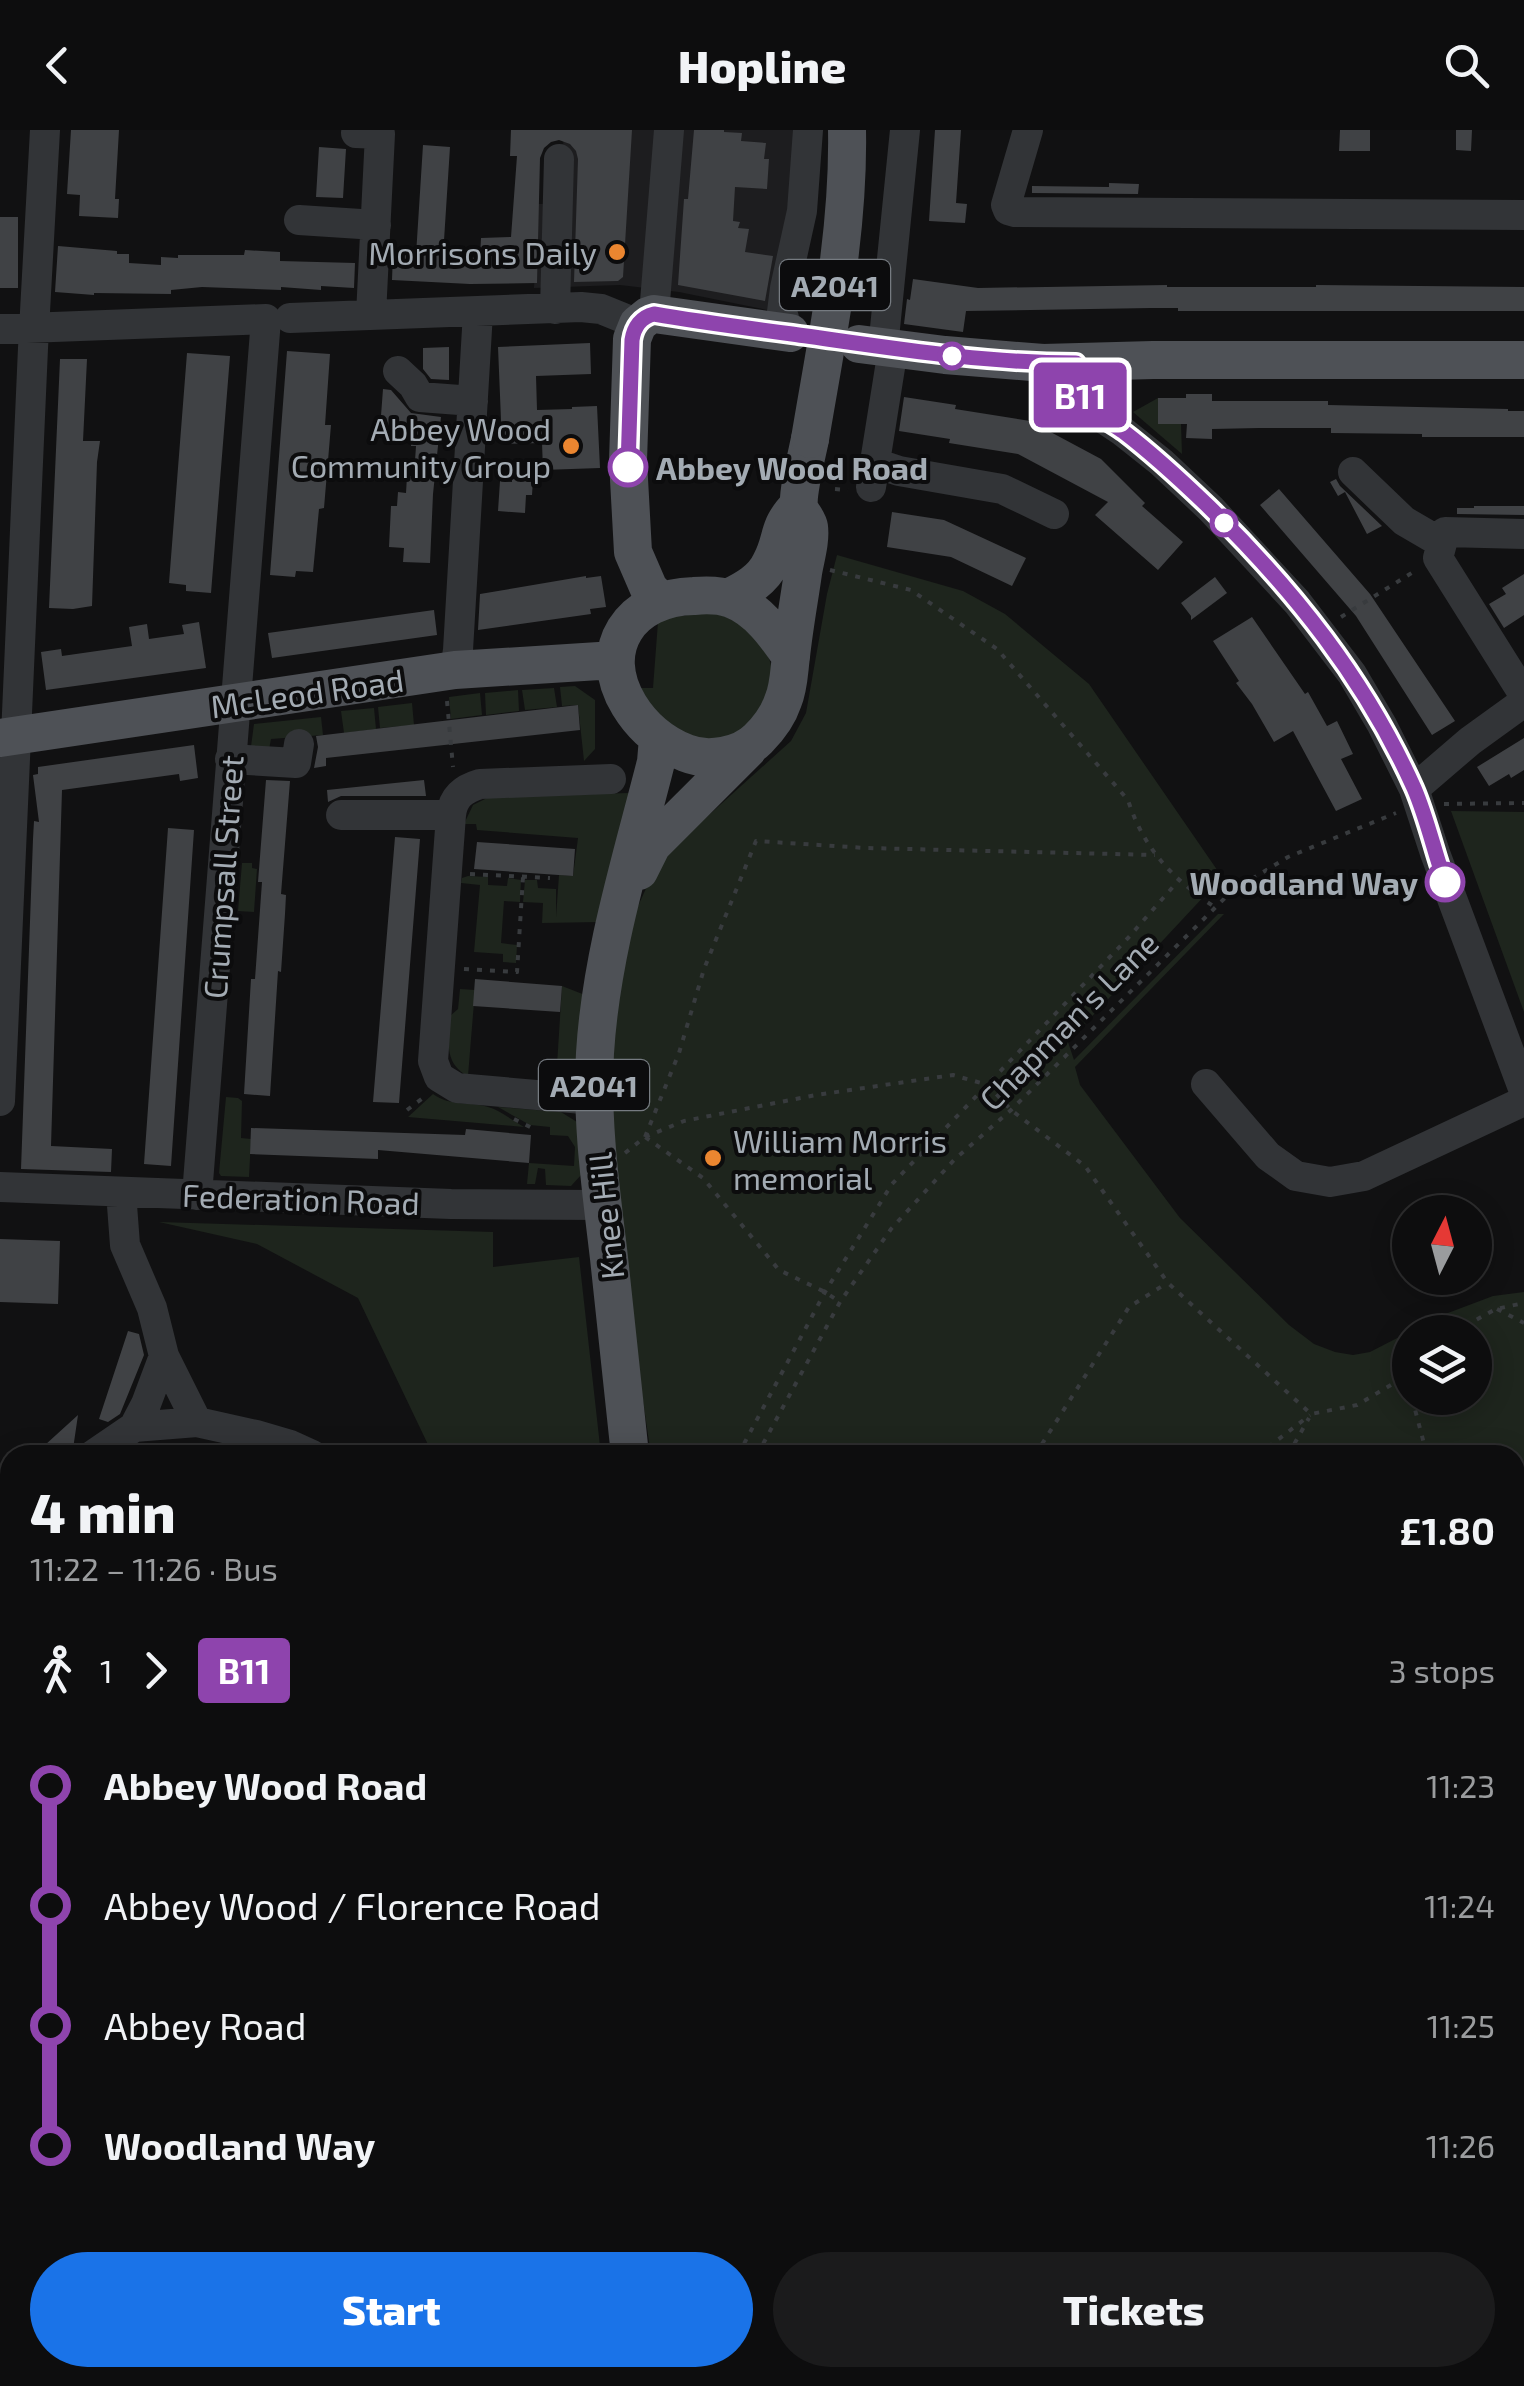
<!DOCTYPE html>
<meta charset="utf-8">
<style>
body{margin:0;font-family:"Exo 2",sans-serif;background:#1b1b1c;color:#f1f3f6;height:100vh;display:flex;flex-direction:column;font-size:38px;white-space:nowrap}
*{box-sizing:border-box;margin:0}
p{font-size:32px;color:#9a9c9e}
.icon{flex:none;width:55px;height:55px;fill:none;stroke:currentColor;stroke-width:2;stroke-linecap:round;stroke-linejoin:round}
.map{position:relative;flex:1;overflow:hidden}
.sheet{position:absolute;left:0px;top:1315px;width:1525px;height:942px;display:flex;flex-direction:column;background:#0d0d0e;border-radius:30px 30px 0 0;box-shadow:0 5px 25px #0003,0 0 0 2px #2d2d2e}
.sheet>*{flex:none}
.badge{padding:0 20px;border-radius:8px;font-size:35px;line-height:65px}
.needle{width:65px;rotate:6deg}
.fabs{position:absolute;left:1392px;top:1065px;display:grid;gap:20px}
.fabs a{display:grid;place-items:center;width:100px;height:100px;border-radius:50%;background:#0d0d0e;box-shadow:0 5px 25px #0003,0 0 0 2px #2d2d2e;font-size:50px}
.map>.badge{position:absolute;translate:-50% -50%;box-shadow:0 0 0 5px #fff}
.legs{display:flex;align-items:center;gap:15px;height:110px;padding:0 30px;font-size:32px}
.legs p{margin-inline-start:auto}
.summary{display:flex;align-items:center;justify-content:space-between;height:170px;padding:0 30px}
h1{font-size:55px;font-weight:800;line-height:75px}
.action{display:flex;gap:20px;margin-top:auto;padding:20px 30px}
.action a{flex:1;height:115px;border-radius:60px;background:#1a73e8;color:#fff;font-size:40px;font-weight:800;line-height:115px;text-align:center}
.action a+a{background:#1b1b1c;color:#f1f3f6}
ul{padding:0 30px;list-style:none}
li{display:flex;align-items:center;gap:35px;height:120px;font-size:38px}
li i{display:grid;place-items:center;width:15px;height:100%;margin:0 12px;background:currentColor}
li i::after{content:'';width:25px;height:25px;margin:-12px;border:8px solid;border-radius:50%;background:#0d0d0e}
li p{margin-inline-start:auto}
li:first-child i{background:linear-gradient(#0000 50%,currentColor 0)}
li:last-child i{background:linear-gradient(currentColor 50%,#0000 0)}
header{display:flex;justify-content:space-between;align-items:center;height:130px;padding:0 30px;background:#0d0d0e;font-size:45px;font-weight:800}
.map>svg:first-child{display:block}
.built{fill:#1d1d1f}
.green{fill:#1e251d;fill-rule:evenodd}
.building{fill:#404245}
.lines{fill:none;stroke-linecap:round;stroke-linejoin:round}
.path{stroke:#383b3e;stroke-width:4;stroke-dasharray:5 8;stroke-linecap:butt}
.minor{stroke:#323437;stroke-width:30}
.major{stroke:#4e5156;stroke-width:38}
.major-bridge{stroke:#4e5156;stroke-width:38}
.line-1-casing{stroke:#fff;stroke-width:22}
.line-1{stroke:#8e44ad;stroke-width:15}
.poi-dot{fill:#eb8630;stroke:#0c0c0d;stroke-width:4}
.stop-1-dot{fill:#fff;stroke:#8e44ad;stroke-width:5}
.labels{text-anchor:middle;dominant-baseline:central;stroke-width:8;stroke-linejoin:round;paint-order:stroke}
.shield{fill:#0c0c0d;stroke:#767b81;stroke-width:2.5}
.shield-label{font-size:30px;font-weight:bold;fill:#a3abb3}
.poi-label{font-size:32px;fill:#a3abb3;stroke:#0c0c0d;text-anchor:end}
.stop-label{font-size:32px;font-weight:bold;fill:#a3abb3;stroke:#0c0c0d;text-anchor:start}
.street-label{font-size:32px;fill:#a3abb3;stroke:#0c0c0d}
</style>
<header><svg class="icon" aria-label="back" viewBox="0 0 24 24"><path d="M15 5l-7 7 7 7"/></svg>Hopline<svg class="icon" aria-label="search" viewBox="0 0 24 24"><circle cx="10" cy="10" r="6"/><path d="M15 15l6 6"/></svg></header>
<div class="map">
<svg width="1524" height="2256" viewBox="0 0 1524 2256">
<rect width="100%" height="100%" fill="#111112"/>
<path class="built" d="M564 0H800L777 182 679 162 620 155 534 158 538 74H560Z"/>
<path class="green" d="M1158 268V294H1181L1182 324 1133 282Z
M837 425 963 461 1005 484 1089 554 1222 747 1068 912 1074 930 1218 784H1224L1075 937 1080 955 1180 1088 1289 1195 1314 1214 1335 1222 1353 1225 1370 1222 1440 1186 1493 1166 1524 1162V2256H599L600 2248H1515V1325H651L621 1120 611 1033 612 875 633 787 659 730 791 611 806 583 827 464ZM1410 1202H1475V1268H1410Z
M710 482C752 492 786 526 766 571 763 577 761 586 756 592 754 595 747 598 744 600 723 612 700 616 678 603 660 592 649 575 637 558H653L658 492 673 487Z
M575 556 595 570V619L584 631 578 575 562 576 560 557Z
M554 558 557 577 525 580 522 560Z
M518 560 519 581 486 585 485 563Z
M480 563 482 585 451 589 449 567Z
M412 573 414 595 380 598 378 577Z
M374 578 376 599 344 603 341 581Z
M321 587 323 605 271 609 268 625 250 624 254 594Z
M629 663 599 792 542 793 543 773 523 772 525 750H537L538 758 556 759V787L559 745 573 746 578 708 477 700 476 694H464L473 675 489 667Z
M1451 681 1524 682V882Z
M242 733H252V738L257 739 254 782 238 781Z
M468 746 488 747V755L507 756 508 748 521 750 520 772 504 771 501 813 517 815 516 833 503 832V824L474 822 480 755 461 753 462 748Z
M562 856 585 865 577 941 556 951Z
M460 859 475 860 468 946C443 933 449 911 450 886L458 879Z
M433 964C451 977 469 971 488 977 500 980 513 991 524 997L408 987Z
M226 967 238 968 242 971 241 1008 251 1009 249 1047 221 1046 219 1043Z
M498 977 561 982 577 992 582 1044 571 1056 546 1055 545 1039 538 1038 535 1054H527L529 1033 574 1036 575 1017 568 1006 550 1005V997L530 995Z
M159 1092 493 1102V1137L579 1127 601 1325H433L358 1168 257 1114Z
M0 1895 10 1930V2248H553L552 2256H0Z"/>
<path class="building" d="M71 0H119L115 69H119L118 88 79 86 80 65 67 64Z
M511 0H632L623 147 618 151 574 152 578 29 576 21 570 14 559 10 551 12 544 18 540 28 537 153 470 154 392 150 393 123 416 125 423 15 450 17 443 126 480 128 481 108 511 107 517 26H510Z
M694 0H724V2L742 3 741 11 766 13 764 29H769L767 59 735 57 733 91 740 92 738 98 749 99 745 122 773 126 765 171 678 155 684 69H688Z
M935 0H961L956 73 967 74 965 93 929 91Z
M1340 0H1370V21H1339Z
M1456 0H1472L1471 21 1456 20Z
M319 17 346 19 343 68 316 67Z
M1109 53 1139 54 1138 64 1032 63V56L1109 57Z
M0 87H18V158H0Z
M58 116 117 121V124H129V133L161 135V127L178 128V125H244L245 120 280 122V131L355 133 354 158 321 156V160L281 157V160L202 157 171 160V164L94 163V165L55 162Z
M913 149 978 158 1167 155V157H1316V155L1524 157V181H1178V178H1151L966 181 963 202 904 194 907 169 910 170Z
M590 213 591 244 536 246 537 280 572 279V277L597 276 600 338 543 340 542 313 502 314 498 217Z
M449 217V250L431 249 423 239V218Z
M287 221 330 224 325 295H331L324 378 319 379 313 442 296 441 295 447 270 445Z
M187 223 230 226 211 463 186 461V455L169 453Z
M60 229H87L83 311H100L97 332 92 476 73 479 49 478Z
M383 259 391 260 411 283 441 287 433 364 430 433 403 432 404 418 389 417 391 376H397L398 362 406 363 407 346H414L416 316H411L412 300 380 299Z
M1186 264H1212V271H1328V275L1508 279V281H1524V307H1422V304L1331 303V298H1259L1212 299V309L1186 308 1187 294H1158V268H1186Z
M904 267 956 275 955 279 1030 291 1101 329 1145 373 1142 376 1183 412 1158 440 1095 385 1108 372 1018 324 949 313 950 309 899 301Z
M512 348 533 349 532 365H526L525 383 498 381 500 351 512 352Z
M1336 349 1340 356 1382 396 1367 404 1345 362 1338 366 1330 352Z
M1279 359 1370 464 1455 591 1432 605 1356 486 1260 375Z
M1474 376H1524V385L1457 384V378H1474Z
M892 382 944 390 1026 428 1012 456 951 427 887 417Z
M1524 444V485L1504 498 1489 474 1506 464 1502 458Z
M586 446V448L601 446 606 477 590 479 591 484 478 500 480 464Z
M1215 447 1227 463 1191 490V486L1181 473Z
M434 480 437 505 272 528 268 503Z
M1252 487 1305 564 1308 562 1327 596 1337 591 1353 624 1341 629 1362 669 1336 681 1293 601 1274 612 1252 574 1236 553 1239 551 1213 511Z
M199 492 206 538 46 560 41 522 61 519 62 526 132 516 129 497 147 494 149 509 184 504 182 495Z
M578 575 580 600 326 628V636L314 638 318 617 316 606Z
M1524 608V640L1511 648 1509 644 1489 656 1477 637Z
M194 615 198 648 180 651 179 644 62 660 51 1016 112 1019 111 1042 21 1039 33 709 34 691 39 692 33 645 38 644V637Z
M266 650 290 651 281 764 286 765 285 784 281 842 278 841 270 966 244 964 251 849H255L262 752H258Z
M424 650 426 666H341L328 672 327 660Z
M168 698 194 700 171 1036 144 1034Z
M395 707 420 709 399 973 373 972Z
M477 712 575 719 573 746 474 739Z
M475 849 562 856 560 882 473 876Z
M251 998 465 1005 466 999 531 1005 529 1033 378 1020V1029L250 1024Z
M0 1109 60 1111 58 1174 0 1172Z
M128 1201 139 1204 144 1225 120 1284 108 1292 99 1289Z
M78 1285 73 1319 66 1325H34Z"/>
<g class="lines">
<path class="path" d="M835 359 848 360
M830 440 911 460 997 519 1128 670C1144 720 1173 749 1216 778
M1341 487 1418 439
M447 571 453 637
M1444 674 1524 673
M470 744 550 748
M464 839 517 842 523 747
M407 980 423 968
M514 989 536 1000
M645 1007 684 991 816 965 953 945 988 955 1011 980 1085 1036 1168 1153 1311 1284 1357 1275 1396 1252 1410 1239
M645 1007 679 923 704 839 756 711 866 718 1155 725
M625 1023 645 1007 703 1048 779 1140 825 1162 840 1172
M1497 1179 1524 1193
M1454 1202 1496 1179 1524 1173
M1405 1243 1410 1261
M1412 1268 1427 1325
M738 1325 825 1162 892 1054 1128 808 1179 750
M757 1325 840 1172 891 1099 954 1030 1011 980 1232 761 1288 727 1396 683
M1035 1325 1129 1177 1167 1153
M1258 1325 1310 1285
M1288 1325 1309 1288
M1515 1494 1524 1488
M1515 1534 1524 1529
M1515 1832 1520 1821
M1515 1879 1523 1813
M0 2184 10 2174
M1157 2248 1162 2256
M661 2256 663 2248
M833 2256 838 2248
M948 2256 950 2248
M1140 2256 1143 2248
M1322 2256 1327 2248
M1426 2256 1427 2248"/>
<path class="minor" d="M1028 0 1006 75 1008 80 1015 82 1524 85
M356 3 380 4 371 185
M299 90 376 95
M555 179 559 29
M654 184 669 0
M290 188 581 177 601 179 638 194
M0 199 266 189 197 1065
M783 203 784 188 782 182 785 158 802 81 808 0
M883 218 905 0
M1076 233V254L1081 267 1089 279 1122 301 1161 332 1211 379 1297 472 1352 544 1382 595 1414 659 1435 723 1524 961
M398 241 413 255 420 267 473 271
M875 333 899 341 1002 359 1054 384
M1353 342 1404 391 1440 412
M871 357 893 219
M1524 404 1445 402 1438 428 1524 565
M455 540 458 520 478 182
M230 629 296 633 299 614
M1414 659 1470 611 1524 572
M341 685H451
M1206 954 1268 1026 1296 1046 1330 1052 1364 1046 1524 971
M594 970 457 958 439 947 433 931 451 685C453 667 463 659 480 654L611 649
M0 971 33 218 45 0
M0 1057 451 1074 602 1075
M121 1062 125 1115 152 1178 164 1226
M134 1297 197 1292 256 1305 290 1315 312 1325
M93 1325 134 1297 146 1274 164 1226 197 1292
M0 1432 10 1431
M0 1527 10 1524
M0 1745 10 1747"/>
<path class="major" d="M859 214 945 225 1043 233 1153 230H1524
M728 468C745 460 763 450 771 432 784 407 776 398 799 375
M661 471 649 459 633 422 628 331 632 209 638 194 648 186 654 184 790 203
M791 527C776 505 758 479 731 469 720 465 705 465 694 466 630 467 595 519 629 575 643 598 661 613 686 623 708 632 741 626 758 609 769 598 778 586 783 571 789 557 789 541 791 526 794 498 799 471 803 443 805 430 811 411 809 397 808 390 801 384 799 377 797 364 807 324 810 309
M0 608 455 540 615 530
M639 741 652 715 748 619
M630 1325C623 1259 616 1193 609 1128 601 1060 591 991 595 923 601 824 632 727 656 632L658 608
M583 2256 584 2248"/>
<path class="major-bridge" d="M810 309C827 207 849 104 847 0"/>
</g>
<g class="lines">
<defs>
<path id="line-1" d="M628 337 632 210C634 197 641 187 654 184 700 192 746 198 792 204 886 217 980 233 1076 233 1076 246 1075 258 1082 269 1092 284 1110 292 1124 302 1154 325 1182 351 1209 377 1294 460 1365 549 1414 658 1427 688 1434 721 1445 752"/>
</defs>
<use href="#line-1" class="line-1-casing"/>
<use href="#line-1" class="line-1"/>
</g>
<g class="poi-dot">
<circle cx="617" cy="122" r="10"/>
<circle cx="571" cy="316" r="10"/>
<circle cx="713" cy="1028" r="10"/>
</g>
<g class="stop-1-dot">
<circle cx="952" cy="226" r="12"/>
<circle cx="628" cy="337" r="18"/>
<circle cx="1224" cy="393" r="12"/>
<circle cx="1445" cy="752" r="18"/>
</g>
<g class="labels">
<g class="shield">
<rect x="780" y="130" width="110" height="50" rx="8"/>
<rect x="539" y="930" width="110" height="50" rx="8"/>
</g>
<g class="shield-label">
<text x="835" y="155">A2041</text>
<text x="594" y="955">A2041</text>
</g>
<g class="poi-label">
<text x="597" y="122">Morrisons Daily</text>
<text x="551" y="298">Abbey Wood<tspan x="551" dy="37">Community Group</tspan></text>
<text x="733" y="1010" text-anchor="start">William Morris<tspan x="733" dy="37">memorial</tspan></text>
</g>
<g class="stop-label">
<text x="656" y="337">Abbey Wood Road</text>
<text x="1418" y="752" text-anchor="end">Woodland Way</text>
</g>
<g class="street-label">
<text transform="translate(307 562) rotate(-8)">McLeod Road</text>
<text transform="translate(222 747) rotate(-86)">Crumpsall Street</text>
<text transform="translate(1068 890) rotate(-45)">Chapman's Lane</text>
<text transform="translate(301 1068) rotate(2)">Federation Road</text>
<text transform="translate(605 1086) rotate(-96)">Knee Hill</text>
</g>
</g>
</svg>
<div class="fabs">
<a><svg class="needle" viewBox="-14 -14 28 28"><path d="M0-13l5 13h-10z" fill="#e53935"/><path d="M0 13l5-13h-10z" fill="#9a9c9e"/></svg></a>
<a><svg class="icon" aria-label="layers" viewBox="0 0 24 24"><path d="M12 4l9 5-9 5-9-5zM3 14l9 5 9-5"/></svg></a>
</div>
<b class="badge" style="left:1080px;top:265px;background:#8e44ad;color:#fff">B11</b>
<section class="sheet">
<div class="summary"><div><h1>4 min</h1><p>11:22 – 11:26 · Bus</p></div><b>£1.80</b></div>
<div class="legs"><svg class="icon" aria-label="walk" viewBox="0 0 24 24"><circle cx="13" cy="4" r="2"/><path d="M13 8l-2 6 4 7M11 14l-3 7M7 12l3-4h3l4 4"/></svg>1<svg class="icon" aria-label="forward" viewBox="0 0 24 24"><path d="M9 5l7 7-7 7"/></svg><b class="badge" style="background:#8e44ad;color:#fff">B11</b><p>3 stops</p></div>
<ul>
<li><i style="color:#8e44ad"></i><b>Abbey Wood Road</b><p>11:23</p></li>
<li><i style="color:#8e44ad"></i><span>Abbey Wood / Florence Road</span><p>11:24</p></li>
<li><i style="color:#8e44ad"></i><span>Abbey Road</span><p>11:25</p></li>
<li><i style="color:#8e44ad"></i><b>Woodland Way</b><p>11:26</p></li>
</ul>
<div class="action"><a>Start</a><a>Tickets</a></div>
</section>
</div>
